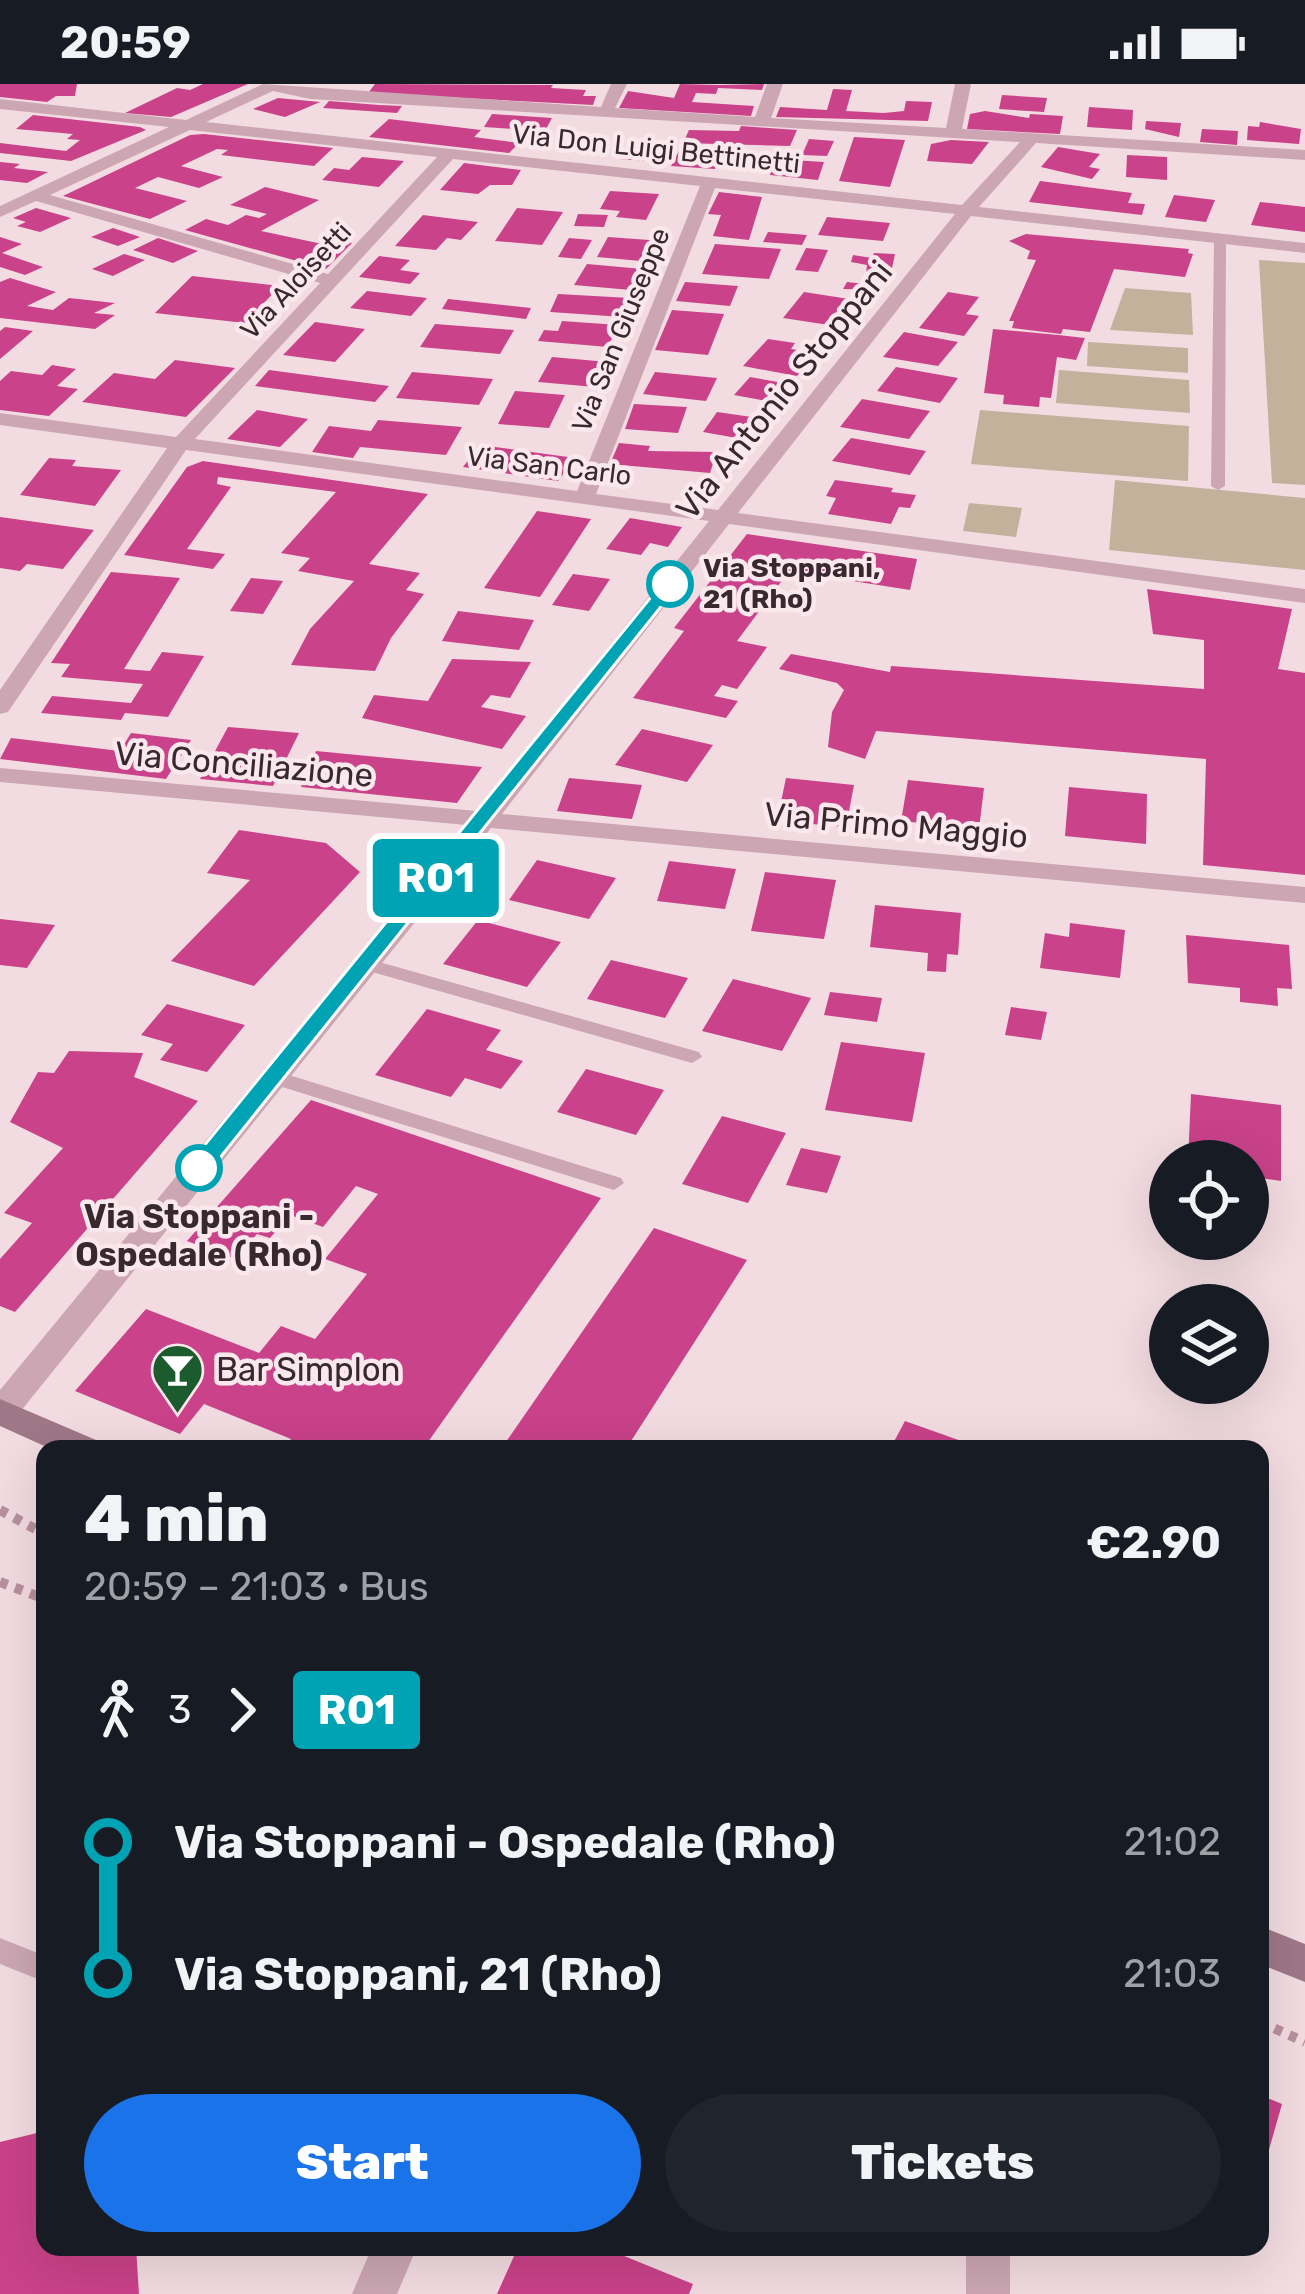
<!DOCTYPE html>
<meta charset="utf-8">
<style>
body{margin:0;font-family:Rubik,sans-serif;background:#20242c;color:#f1f3f6;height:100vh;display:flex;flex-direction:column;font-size:45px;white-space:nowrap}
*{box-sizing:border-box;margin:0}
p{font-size:39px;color:#9ea1a6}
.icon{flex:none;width:66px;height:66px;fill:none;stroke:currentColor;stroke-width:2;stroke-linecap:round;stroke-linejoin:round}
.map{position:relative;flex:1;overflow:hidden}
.details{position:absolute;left:36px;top:1356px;width:1233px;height:816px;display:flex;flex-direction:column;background:#171b24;border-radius:24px;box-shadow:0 12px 48px #0002}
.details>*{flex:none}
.badge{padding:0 24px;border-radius:9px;font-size:42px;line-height:78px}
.fabs{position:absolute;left:1149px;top:1056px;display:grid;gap:24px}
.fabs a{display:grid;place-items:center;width:120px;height:120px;border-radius:50%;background:#171b24;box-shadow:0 12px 48px #0002;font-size:60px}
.map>.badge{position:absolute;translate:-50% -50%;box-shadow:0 0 0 6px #fff}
.legs{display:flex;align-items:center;gap:18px;height:132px;padding:0 48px;font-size:39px}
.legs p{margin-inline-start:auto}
.headline{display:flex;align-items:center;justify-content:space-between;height:204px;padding:0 48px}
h1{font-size:66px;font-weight:800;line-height:90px}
.cta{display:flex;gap:24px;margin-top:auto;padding:24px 48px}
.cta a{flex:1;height:138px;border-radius:72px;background:#1a73e8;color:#fff;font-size:48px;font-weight:800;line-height:138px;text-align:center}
.cta a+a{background:#20242c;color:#f1f3f6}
ul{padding:0 48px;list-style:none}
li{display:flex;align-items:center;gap:42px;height:132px;font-size:45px}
li i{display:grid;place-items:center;width:18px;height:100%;margin:0 15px;background:currentColor}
li i::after{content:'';width:30px;height:30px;margin:-15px;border:9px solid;border-radius:50%;background:#171b24}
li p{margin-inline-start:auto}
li:first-child i{background:linear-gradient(#0000 50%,currentColor 0)}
li:last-child i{background:linear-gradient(currentColor 50%,#0000 0)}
.status{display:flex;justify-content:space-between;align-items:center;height:84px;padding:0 60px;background:#171b24;direction:ltr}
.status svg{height:33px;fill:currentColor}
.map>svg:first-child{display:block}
.green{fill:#c3b19b}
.building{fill:#ca428a}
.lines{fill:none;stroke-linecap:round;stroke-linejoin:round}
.path{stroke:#b8919e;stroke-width:10;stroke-dasharray:8 8;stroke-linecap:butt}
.lane{fill:#cca7b3;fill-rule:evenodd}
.street{fill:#cca7b3;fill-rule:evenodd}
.secondary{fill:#9f7888;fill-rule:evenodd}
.line-1{fill:#00a3b4;stroke:#fff;stroke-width:3}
.stop-1-dot{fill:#fff;stroke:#00a3b4;stroke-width:6}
.labels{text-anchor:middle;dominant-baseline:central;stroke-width:9;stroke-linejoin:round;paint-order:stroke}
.far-street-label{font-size:27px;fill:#38282f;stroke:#fae8ed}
.far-stop-label{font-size:27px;font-weight:bold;fill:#38282f;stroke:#fae8ed;text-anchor:start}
.street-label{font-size:33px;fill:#38282f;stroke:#fae8ed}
.stop-label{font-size:33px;font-weight:bold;fill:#38282f;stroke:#fae8ed}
.poi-label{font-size:33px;fill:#38282f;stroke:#fae8ed;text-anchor:start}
</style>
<div class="status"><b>20:59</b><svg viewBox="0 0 49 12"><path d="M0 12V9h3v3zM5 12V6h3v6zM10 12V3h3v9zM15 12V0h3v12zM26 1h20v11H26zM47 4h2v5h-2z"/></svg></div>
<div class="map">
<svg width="1305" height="2210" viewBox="0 0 1305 2210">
<rect width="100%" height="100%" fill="#f3dce1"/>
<path class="green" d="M1259 176 1305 179V401L1272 399Z
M1125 204 1191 209 1193 251 1110 246Z
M1088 258 1188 264V289L1087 282Z
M1059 286 1189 296 1190 329 1056 319Z
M980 326 1189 342 1188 397 971 380Z
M1115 396 1305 414V486L1109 466Z
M969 419 1022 424 1016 453 963 447Z"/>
<path class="building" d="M0 0H77L75 12H56L47 18 0 13Z
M203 0H248L171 33 125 29 177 4 190 6Z
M375 0 553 1 551 4 586 6 583 12H596L593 21 368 9Z
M680 0 719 1 764 0 762 6 718 4 716 10 696 9 692 18 754 22 751 32 619 24 628 7 674 14Z
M833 5 852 6 846 27 884 29 904 27 906 17 932 18 928 37 776 33 780 23 827 26Z
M1002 11 1047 14 1044 28 999 25Z
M278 14 320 18 285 33 253 25Z
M329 17 379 21 402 22 397 29 323 24Z
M1089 23 1133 26 1132 46 1087 43Z
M985 27 1029 34 1030 30 1063 32 1060 50 967 45 970 30Z
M492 30 552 34 545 47 484 43Z
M33 31 140 43 146 46 71 77 0 69V59L66 67 80 56 67 55 73 50 16 45Z
M389 35 481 46 474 53 519 59 509 69 369 53Z
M1146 37 1181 39 1179 53 1145 45Z
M1260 38 1301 45 1299 60 1247 56 1248 42 1259 43Z
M741 42 797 46 790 62 683 59 689 46 739 47Z
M1202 45 1238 47 1237 61 1200 58Z
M204 50 333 64 314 82 221 71 228 66 217 65 181 82 223 93 199 104 158 93 135 104 187 117 150 135 63 112 190 51Z
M854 53 905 56 890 103 839 97Z
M809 55 834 57 827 72 802 71Z
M951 56 989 58 972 80 927 77 931 60Z
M630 58 669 61 660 78 620 75Z
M1058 63 1100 70 1089 83 1100 85 1092 95 1041 83Z
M679 67 723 70 715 85 671 82Z
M1127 71 1167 73V96L1126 93Z
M362 73 404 77 379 103 322 96 334 84 349 86Z
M774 75 824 78 818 96 770 91Z
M0 78 20 80 14 84 48 88 27 99 0 96Z
M464 79 521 86 512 101H490L478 110 440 106Z
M1040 97 1132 109 1128 119 1145 120 1142 131 1029 118Z
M265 103 319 116 261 147 327 161 333 157 352 159 326 185 185 146 206 135 228 141 246 131 259 134 267 130 230 121Z
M610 107 659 110 646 136 616 133 620 127 600 125Z
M719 108 762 113 749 156 713 152 721 131 708 130Z
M1174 111 1215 116 1206 138 1165 133Z
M1260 118 1305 123V148L1251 141Z
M36 124 71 134 40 148 17 142 26 138 13 134Z
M517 124 563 128 542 161 495 157Z
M578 130 608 131 604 143 574 142Z
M423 131 478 138 461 156 447 154 436 166 395 162Z
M827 133 890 139 883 157 818 151Z
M113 144 140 153 118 162 91 153Z
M768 148 807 151 802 161 763 158Z
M1026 150 1189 165 1188 169 1193 170 1185 193 1114 185 1090 248 1063 245 1061 250 1012 244 1014 237H1009L1036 176 1027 175 1030 167 1009 157Z
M0 153 22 160 2 169 43 183 25 191 0 183Z
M608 153 663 157 652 178 597 173Z
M158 154 198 167 173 179 133 166Z
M569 154 592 156 581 175 558 173Z
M715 160 781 165 769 195 702 190Z
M806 164 828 166 818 188 795 186Z
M874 169 895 170 891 189 878 206 843 205 847 198 865 200 867 181 851 178 853 171 872 174Z
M124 170 145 176 113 192 92 185Z
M379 172 410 176 400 186 420 189 410 200 359 193Z
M587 180 643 185 631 206 574 201Z
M192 192 280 202 245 239 155 229Z
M10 194 56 208 27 222 53 226 69 214 115 219 94 229 115 231 95 245 0 234V198Z
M685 198 738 202 730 222 676 217Z
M367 207 427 214 411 232 350 224Z
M804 208 849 215 829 241 783 234Z
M948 208 979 213 966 230 979 232 964 252 919 244Z
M558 210 630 214 623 233 550 228Z
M448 215 531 224 526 235 442 225Z
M672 226 724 230 708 271 655 266Z
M562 237 618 241 608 263 538 257 544 246 558 247Z
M315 238 365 245 335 278 283 271Z
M435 240 514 246 500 270 420 263Z
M5 243 33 247 0 275V247Z
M993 245 1058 251 1085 254 1076 276 1057 273 1051 314 1040 313 1039 323 1003 320 1004 311 984 309Z
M904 248 958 258 938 282 883 273Z
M768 255 795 259 791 265 816 269 797 292 743 282Z
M552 273 608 278 595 303 538 298Z
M175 276 235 284 186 333 82 318 114 289 155 295Z
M52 281 76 285 57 302 78 305 49 332 0 326V297L11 287 42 291Z
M896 283 958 294 940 319 877 307Z
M269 286 389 302 375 318 255 302Z
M412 288 493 295 479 321 396 314Z
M655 288 717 294 706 317 643 310Z
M750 293 789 300 773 318 734 311Z
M515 307 565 311 549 344 498 340Z
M862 315 930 327 909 355 840 343Z
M634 320 687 323 678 349 625 345Z
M257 326 308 335 280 363 227 355Z
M717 328 766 335 748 356 703 348Z
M378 336 462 343 446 371 360 363 353 374 312 368 329 342 371 347Z
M851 354 926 367 910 391 832 377Z
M619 359 650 362 648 367 717 368 710 389 610 380Z
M480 361 575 374 558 397 463 383Z
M49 374 76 376 72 382 121 386 95 422 20 411Z
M203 377 428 410 369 480 420 489 406 506 424 510 391 554 375 587 291 581 310 545 354 497 298 487 310 474 281 469 336 408 218 393 217 400 231 403 187 465 225 470 213 485 124 471 187 383Z
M835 396 893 404 891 408 916 411 910 424 899 423 891 440 828 430 836 414 826 412Z
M537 427 591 435 540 513 484 504Z
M0 433 94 446 63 485 27 480 20 487 0 484Z
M630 434 682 443 668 463 650 459 641 471 606 465Z
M747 450 917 475 910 506 789 487 737 557 767 563 737 605 722 601 714 612 738 617 726 634 633 614 684 547 674 544Z
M111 488 180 494 124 585 150 587 162 568 204 572 168 633 125 629 121 636 41 629 52 612 131 619 143 600 61 593 70 580 51 579Z
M573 490 610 495 589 527 552 521Z
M251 494 283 497 263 530 230 527Z
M1147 505 1292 525 1278 585 1305 589V791L1203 781 1206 675 876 647 865 675 828 663 832 628 844 606 837 599 779 585 791 570 890 588 891 582 1204 605V556L1153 550Z
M458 527 534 536 519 566 442 557Z
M452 575 531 578 510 614 491 611 481 623 526 632 502 665 362 634 374 611 428 617Z
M228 643 299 649 273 702 200 695Z
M642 645 713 661 687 698 615 681Z
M131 649 191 656 166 695 0 675 11 654 120 667Z
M316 667 482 683 457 719 301 703Z
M569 694 642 701 632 735 557 727Z
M786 694 854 701 846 743 777 737Z
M908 696 984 704 979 745 901 737Z
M1069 703 1147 710 1146 760 1065 752Z
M239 746 326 759 360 788 254 902 171 877 250 796 207 789Z
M537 776 616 794 589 835 509 816Z
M669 777 736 785 725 825 657 817Z
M765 788 836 796 824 855 751 847Z
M875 821 961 829 958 871 947 870 946 888 927 887 928 869 870 863Z
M0 835 55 841 27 884 0 881Z
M478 836 561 858 527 903 443 880Z
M1070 839 1125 846 1120 894 1040 884 1045 849 1069 853Z
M1186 851 1289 861 1292 905 1277 904 1278 922 1240 918V904L1188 899Z
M611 876 688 894 665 934 587 915Z
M733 895 811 914 782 967 702 947Z
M830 908 882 914 877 938 824 931Z
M167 920 245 941 207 988 160 976 173 960 141 951Z
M1011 923 1047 928 1041 956 1005 951Z
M427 925 501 946 486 966 523 977 501 1005 465 994 451 1013 375 991Z
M841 958 925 969 912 1038 825 1026Z
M69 967 143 969 134 993 198 1017 15 1228 0 1222V1175L32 1139 4 1129 63 1064 10 1038 38 988 54 989Z
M586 985 664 1006 636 1051 557 1028Z
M1191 1010 1281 1021V1097L1248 1092V1077H1188Z
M311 1016 601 1114 423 1365H283L291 1355 204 1320 180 1350 75 1307 146 1225 259 1269 281 1242 315 1255 367 1190 325 1175 378 1110 356 1102 323 1143 290 1131 270 1154 257 1150 235 1175 187 1157Z
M722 1032 786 1049 748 1119 682 1100Z
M801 1064 841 1072 827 1109 786 1101Z
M654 1144 747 1176 626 1365H501Z
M905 1337 981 1364V1365H890Z
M1260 2011 1282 2020 1261 2094H1260Z
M45 2047V2163H136L139 2210H0V2058Z
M518 2163H602L693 2200 689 2210H497Z"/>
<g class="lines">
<path class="path" d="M0 1426 45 1450
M0 1498 45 1515
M1260 1938 1305 1958"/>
<path class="lane" d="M1220 150 1226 154 1225 402 1218 406 1211 402 1214 154Z
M365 874 699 968 702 973 692 979 358 884 356 880Z
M273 986 621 1094 624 1099 614 1106 266 998 263 993Z
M0 1854 45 1872V1898L0 1880Z"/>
<path class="street" d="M263 0 601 23 611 0H627L615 24 755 33 767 0H783L771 34 946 44 955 0H971L962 45 1305 66V76L1036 59 979 123 1305 159V169L971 132 738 429 1305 505V519L729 440 502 730 1305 803V819L491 744 12 1338 0 1342V1306L466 741 0 698V684L477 727 709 437 186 366 8 628 0 630V606L167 364 0 341V329L176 353 320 199 36 117 0 133V122L169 43 0 25V15L186 36ZM273 7 310 15 1020 58 962 121 206 38ZM190 46 437 73 328 190 50 111ZM453 75 700 102 577 407 195 355ZM715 104 955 130 718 426 596 410Z
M372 2163H417L397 2210H352Z
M966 2163H1010V2210H966Z"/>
<path class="secondary" d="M0 1315 96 1356 101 1365H51L0 1342Z
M1260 1842 1305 1860V1898L1260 1880Z"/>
</g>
<path class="line-1" d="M670 495 676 497V504L207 1090H190V1079L664 497Z"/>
<defs>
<symbol id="bar-pin" viewBox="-11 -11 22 30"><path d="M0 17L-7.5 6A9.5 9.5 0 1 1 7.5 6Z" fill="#1c5b2e" stroke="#fae8ed"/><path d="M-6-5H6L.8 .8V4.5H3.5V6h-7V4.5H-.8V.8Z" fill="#fff"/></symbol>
</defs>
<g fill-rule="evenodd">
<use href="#bar-pin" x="148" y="1256" width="59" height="81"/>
</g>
<g class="stop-1-dot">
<circle cx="670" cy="500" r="21"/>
<circle cx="199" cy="1084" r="21"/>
</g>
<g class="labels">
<g class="far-street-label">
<text transform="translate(656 65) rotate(6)">Via Don Luigi Bettinetti</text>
<text transform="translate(296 197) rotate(-47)">Via Aloisetti</text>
<text transform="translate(621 246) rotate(-68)">Via San Giuseppe</text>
<text transform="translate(549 382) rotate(7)">Via San Carlo</text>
</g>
<g class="far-stop-label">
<text x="703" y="484">Via Stoppani,<tspan x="703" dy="31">21 (Rho)</tspan></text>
</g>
<g class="street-label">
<text transform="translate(784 306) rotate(-51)">Via Antonio Stoppani</text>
<text transform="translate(244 680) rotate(5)">Via Conciliazione</text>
<text transform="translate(896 741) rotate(5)">Via Primo Maggio</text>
</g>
<g class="stop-label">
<text x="199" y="1132">Via Stoppani -<tspan x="199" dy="38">Ospedale (Rho)</tspan></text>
</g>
<g class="poi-label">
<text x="216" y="1285">Bar Simplon</text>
</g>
</g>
</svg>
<div class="fabs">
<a><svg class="icon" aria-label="locate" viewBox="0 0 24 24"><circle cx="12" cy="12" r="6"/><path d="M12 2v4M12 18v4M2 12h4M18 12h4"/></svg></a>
<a><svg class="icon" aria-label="layers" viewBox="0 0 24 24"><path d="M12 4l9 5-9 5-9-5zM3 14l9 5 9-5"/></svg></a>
</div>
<b class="badge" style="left:436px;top:794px;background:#00a3b4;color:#fff">R01</b>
<section class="details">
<div class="headline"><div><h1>4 min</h1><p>20:59 – 21:03 · Bus</p></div><b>€2.90</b></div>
<div class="legs"><svg class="icon" aria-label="walk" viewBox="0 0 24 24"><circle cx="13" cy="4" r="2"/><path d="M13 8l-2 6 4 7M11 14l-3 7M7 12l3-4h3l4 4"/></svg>3<svg class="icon" aria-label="forward" viewBox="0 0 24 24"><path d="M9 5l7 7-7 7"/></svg><b class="badge" style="background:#00a3b4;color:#fff">R01</b></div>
<ul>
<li><i style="color:#00a3b4"></i><b>Via Stoppani - Ospedale (Rho)</b><p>21:02</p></li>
<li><i style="color:#00a3b4"></i><b>Via Stoppani, 21 (Rho)</b><p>21:03</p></li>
</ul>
<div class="cta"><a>Start</a><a>Tickets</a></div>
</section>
</div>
